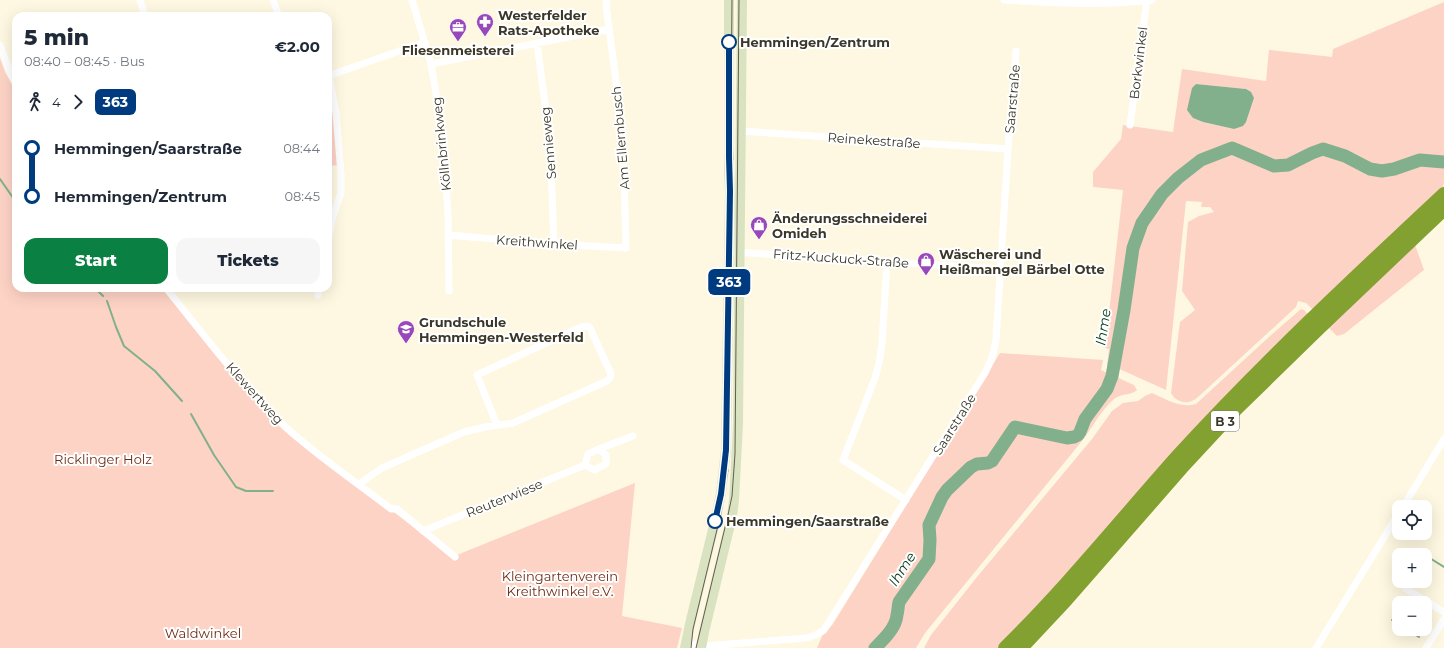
<!DOCTYPE html>
<meta charset="utf-8">
<style>
body{margin:0;font-family:Montserrat,sans-serif;background:#f6f6f7;color:#1f2937;height:100vh;display:flex;flex-direction:column;font-size:15px;white-space:nowrap}
*{box-sizing:border-box;margin:0}
p{font-size:13px;color:#747a83}
.icon{flex:none;width:22px;height:22px;fill:none;stroke:currentColor;stroke-width:2;stroke-linecap:round;stroke-linejoin:round}
.map{position:relative;flex:1;overflow:hidden}
.drawer{position:absolute;left:12px;top:12px;width:320px;height:280px;display:flex;flex-direction:column;background:#fff;border-radius:12px;box-shadow:0 4px 16px #0002}
.drawer>*{flex:none}
.badge{padding:0 8px;border-radius:6px;font-size:14px;line-height:26px}
.controls{position:absolute;left:1392px;top:500px;display:grid;gap:8px}
.controls a{display:grid;place-items:center;width:40px;height:40px;border-radius:8px;background:#fff;box-shadow:0 4px 16px #0002;font-size:20px}
.map>.badge{position:absolute;translate:-50% -50%;box-shadow:0 0 0 2px #fff}
.legs{display:flex;align-items:center;gap:6px;height:44px;padding:0 12px;font-size:13px}
.legs p{margin-inline-start:auto}
.head{display:flex;align-items:center;justify-content:space-between;height:68px;padding:0 12px}
h1{font-size:22px;font-weight:800;line-height:30px}
.button{display:flex;gap:8px;margin-top:auto;padding:8px 12px}
.button a{flex:1;height:46px;border-radius:12px;background:#0b8043;color:#fff;font-size:16px;font-weight:800;line-height:46px;text-align:center}
.button a+a{background:#f6f6f7;color:#1f2937}
ul{padding:0 12px;list-style:none}
li{display:flex;align-items:center;gap:14px;height:48px;font-size:15px}
li i{display:grid;place-items:center;width:6px;height:100%;margin:0 5px;background:currentColor}
li i::after{content:'';width:10px;height:10px;margin:-5px;border:3px solid;border-radius:50%;background:#fff}
li p{margin-inline-start:auto}
li:first-child i{background:linear-gradient(#0000 50%,currentColor 0)}
li:last-child i{background:linear-gradient(currentColor 50%,#0000 0)}
.map>svg:first-child{display:block}
.green{fill:#fdd3c5;fill-rule:evenodd}
.water{fill:#82b08d}
.lines{fill:none;stroke-linecap:round;stroke-linejoin:round}
.stream{stroke:#82b08d;stroke-width:2}
.river{stroke:#82b08d;stroke-width:13}
.street{stroke:#fff;stroke-width:7}
.secondary{stroke:#dae3c1;stroke-width:10}
.highway{stroke:#83a131;stroke-width:14}
.tram{stroke:#625e4e;stroke-width:1}
.line-1-casing{stroke:#fff;stroke-width:9}
.line-1{stroke:#003b80;stroke-width:6}
.stop-1-dot{fill:#fff;stroke:#003b80;stroke-width:2}
.labels{text-anchor:middle;dominant-baseline:central;stroke-width:4;stroke-linejoin:round;paint-order:stroke}
.shield{fill:#fff;stroke:#767469;stroke-width:1}
.shield-label{font-size:12px;font-weight:bold;fill:#3b3829}
.poi-label{font-size:13px;font-weight:bold;fill:#3b3829;stroke:#fff;text-anchor:start}
.stop-label{font-size:13px;font-weight:bold;fill:#3b3829;stroke:#fff;text-anchor:start}
.street-label{font-size:13px;fill:#3b3829;stroke:#fff}
.park-label{font-size:13px;fill:#6f2c15;stroke:#fff}
.water-label{font-size:14px;font-style:italic;fill:#003a19;stroke:#fff}
</style>
<div class="map">
<svg width="1444" height="648" viewBox="0 0 1444 648">
<rect width="100%" height="100%" fill="#fef8e2"/>
<path class="green" d="M1444 2V184L1443 186 1444 187 1313 310 1306 303 1298 301 1296 307 1197 398C1189 405 1176 403 1171 393L1180 322 1195 310 1182 291 1188 222 1199 216 1214 212 1210 207H1201L1202 202 1186 201 1166 390 1115 367 1121 341 1134 249 1144 224 1163 195 1178 180 1174 179 1160 193 1140 222 1130 249 1112 366 1107 365 1109 349 1105 348 1123 190 1093 187V172L1121 139 1123 125 1173 132 1182 69 1266 81 1269 50 1332 57 1333 49ZM1196 84 1246 89 1254 98 1246 122 1234 129 1203 122 1193 118C1191 103 1189 98 1196 84Z
M0 58 5 72 16 92V288H162L277 422 452 557 635 483 622 616 682 628 677 648H0Z
M328 76 340 165 328 166Z
M1414 242 1424 270 1344 334 1337 336 1326 325Z
M1301 309 1304 310 1309 315 998 648H924L931 635 977 577 1092 439 1112 411 1123 403 1138 401 1145 396 1152 393C1166 399 1181 409 1196 404L1270 336Z
M1000 353 1103 360 1101 370 1134 385 1137 390C1131 396 1121 393 1114 399 1101 410 1092 428 1082 441L925 633 916 648H817L822 636 833 624Z"/>
<path class="water" d="M1196 84 1246 89 1251 92 1254 98 1246 122 1243 126 1234 129 1203 122 1193 118 1187 110 1192 88Z"/>
<g class="lines">
<path class="stream" d="M0 179 16 202
M95 288 103 296
M107 301 116 327 124 346 155 371 182 401
M191 414 214 455 236 487 246 491H273
M1428 557 1444 567
M1392 620 1399 624
M1406 629 1419 637"/>
<path class="river" d="M875 648C883 640 896 628 897 615 898 611 898 607 899 602L929 559 930 540 929 525 942 497 947 490 971 467 977 464 988 463 992 461 1015 427 1067 438 1074 437 1078 435 1080 432 1085 419 1107 389 1112 376 1124 310 1133 248 1142 223 1162 194 1178 178 1201 160 1232 148 1274 166 1288 165 1312 153 1323 149 1345 156 1370 169 1382 171 1394 169 1420 160 1444 162"/>
<path class="street" d="M140 0 145 16
M273 0 279 16
M412 0 431 64 443 136 448 214 449 291
M1004 0C1053 3 1103 6 1152 0
M537 43 550 143 554 244
M0 45 9 70 16 83
M431 64 609 29
M328 76 425 42
M1130 125 1146 6 1145 0
M741 131 1008 149
M448 235 554 244 626 248 624 174 619 104 606 5 607 0
M328 240 333 216 341 193V174L336 113 329 76
M736 252 1001 269
M887 261 882 343 879 363 875 378 843 460 906 500
M166 288C203 334 239 382 281 423 314 454 355 481 391 509H397L455 557
M318 295 319 288
M599 449 606 455V464L594 470 585 465 588 454Z
M599 449 633 436
M359 484 382 468 464 432 485 427 513 423 607 381 610 378 611 374 590 328 588 326 581 327 477 375 497 425
M1403 507 1444 439
M423 531 585 465
M1406 589 1444 612
M686 644 706 646 806 638 816 635 824 630 985 373 992 358 996 340 1008 149 1016 51
M1316 648 1399 513
M1426 648 1444 619"/>
<path class="secondary" d="M685 648 690 624 717 513 721 493 726 450 730 191 729 172V0
M701 648 704 632 732 516 734 500 738 424 742 0"/>
<path class="highway" d="M1005 648C1066 588 1120 521 1177 457 1261 365 1353 279 1444 194
M1021 648 1066 600 1184 465 1236 409 1319 328 1444 209"/>
<path class="tram" d="M732 0 731 112 733 160
M691 648 693 629 721 513 728 470
M696 648 728 515 732 496 735 454 739 0"/>
</g>
<g class="lines">
<defs>
<path id="line-1" d="M715 521 721 494 726 450 730 191 729 157V42"/>
</defs>
<use href="#line-1" class="line-1-casing"/>
<use href="#line-1" class="line-1"/>
</g>
<defs>
<symbol id="pharmacy-pin" viewBox="-11 -11 22 30"><path d="M0 17L-7.5 6A9.5 9.5 0 1 1 7.5 6Z" fill="#9748b9" stroke="#fff"/><path d="M-2-6h4v4h4v4h-4v4h-4v-4h-4v-4h4Z" fill="#fff"/></symbol>
<symbol id="office-pin" viewBox="-11 -11 22 30"><path d="M0 17L-7.5 6A9.5 9.5 0 1 1 7.5 6Z" fill="#9748b9" stroke="#fff"/><path d="M-6-3h4V-5.5h4V-3h4V5H-6ZM-1-4.5V-3h2v-1.5ZM-6 0V1H6V0Z" fill="#fff"/></symbol>
<symbol id="shop-pin" viewBox="-11 -11 22 30"><path d="M0 17L-7.5 6A9.5 9.5 0 1 1 7.5 6Z" fill="#9748b9" stroke="#fff"/><path d="M-5-2.5h2.3a2.7 3.5 0 0 1 5.4 0H5L5.5 6h-11ZM-1.5-2.5h3a1.5 2.3 0 0 0-3 0Z" fill="#fff"/></symbol>
<symbol id="school-pin" viewBox="-11 -11 22 30"><path d="M0 17L-7.5 6A9.5 9.5 0 1 1 7.5 6Z" fill="#9748b9" stroke="#fff"/><path d="M0-5L7-2L0 1L-7-2ZM-4 1L0 2.5L4 1V4Q0 6-4 4Z" fill="#fff"/></symbol>
</defs>
<g fill-rule="evenodd">
<use href="#pharmacy-pin" x="475" y="12" width="20" height="27"/>
<use href="#office-pin" x="448" y="17" width="20" height="27"/>
<use href="#shop-pin" x="749" y="215" width="20" height="27"/>
<use href="#shop-pin" x="916" y="251" width="20" height="27"/>
<use href="#school-pin" x="396" y="319" width="20" height="27"/>
</g>
<g class="stop-1-dot">
<circle cx="729" cy="42" r="7"/>
<circle cx="715" cy="521" r="7"/>
</g>
<g class="labels">
<rect class="shield" x="1211" y="411" width="28" height="20" rx="3"/>
<g class="shield-label">
<text x="1225" y="421">B 3</text>
</g>
<g class="poi-label">
<text x="498" y="15">Westerfelder<tspan x="498" dy="15">Rats-Apotheke</tspan></text>
<text x="458" y="50" text-anchor="middle">Fliesenmeisterei</text>
<text x="772" y="218">Änderungsschneiderei<tspan x="772" dy="15">Omideh</tspan></text>
<text x="939" y="254">Wäscherei und<tspan x="939" dy="15">Heißmangel Bärbel Otte</tspan></text>
<text x="419" y="322">Grundschule<tspan x="419" dy="15">Hemmingen-Westerfeld</tspan></text>
</g>
<g class="stop-label">
<text x="740" y="42">Hemmingen/Zentrum</text>
<text x="726" y="521">Hemmingen/Saarstraße</text>
</g>
<g class="street-label">
<text transform="translate(1138 63) rotate(-83)">Borkwinkel</text>
<text transform="translate(1012 99) rotate(-85)">Saarstraße</text>
<text transform="translate(620 138) rotate(-95)">Am Ellernbusch</text>
<text transform="translate(874 140) rotate(4)">Reinekestraße</text>
<text transform="translate(548 143) rotate(-95)">Sennieweg</text>
<text transform="translate(441 144) rotate(-96)">Köllnbrinkweg</text>
<text transform="translate(537 242) rotate(4)">Kreithwinkel</text>
<text transform="translate(841 258) rotate(4)">Fritz-Kuckuck-Straße</text>
<text transform="translate(255 393) rotate(48)">Klewertweg</text>
<text transform="translate(954 424) rotate(-58)">Saarstraße</text>
<text transform="translate(504 498) rotate(-22)">Reuterwiese</text>
</g>
<g class="park-label">
<text x="103" y="459">Ricklinger Holz</text>
<text x="560" y="576">Kleingartenverein<tspan x="560" dy="15">Kreithwinkel e.V.</tspan></text>
<text x="203" y="633">Waldwinkel</text>
</g>
<g class="water-label">
<text transform="translate(1103 327) rotate(-81)">Ihme</text>
<text transform="translate(902 569) rotate(-57)">Ihme</text>
</g>
</g>
</svg>
<div class="controls">
<a><svg class="icon" aria-label="locate" viewBox="0 0 24 24"><circle cx="12" cy="12" r="6"/><path d="M12 2v4M12 18v4M2 12h4M18 12h4"/></svg></a>
<a>+</a>
<a>−</a>
</div>
<b class="badge" style="left:729px;top:282px;background:#003b80;color:#fff">363</b>
<section class="drawer">
<div class="head"><div><h1>5 min</h1><p>08:40 – 08:45 · Bus</p></div><b>€2.00</b></div>
<div class="legs"><svg class="icon" aria-label="walk" viewBox="0 0 24 24"><circle cx="13" cy="4" r="2"/><path d="M13 8l-2 6 4 7M11 14l-3 7M7 12l3-4h3l4 4"/></svg>4<svg class="icon" aria-label="forward" viewBox="0 0 24 24"><path d="M9 5l7 7-7 7"/></svg><b class="badge" style="background:#003b80;color:#fff">363</b></div>
<ul>
<li><i style="color:#003b80"></i><b>Hemmingen/Saarstraße</b><p>08:44</p></li>
<li><i style="color:#003b80"></i><b>Hemmingen/Zentrum</b><p>08:45</p></li>
</ul>
<div class="button"><a>Start</a><a>Tickets</a></div>
</section>
</div>
